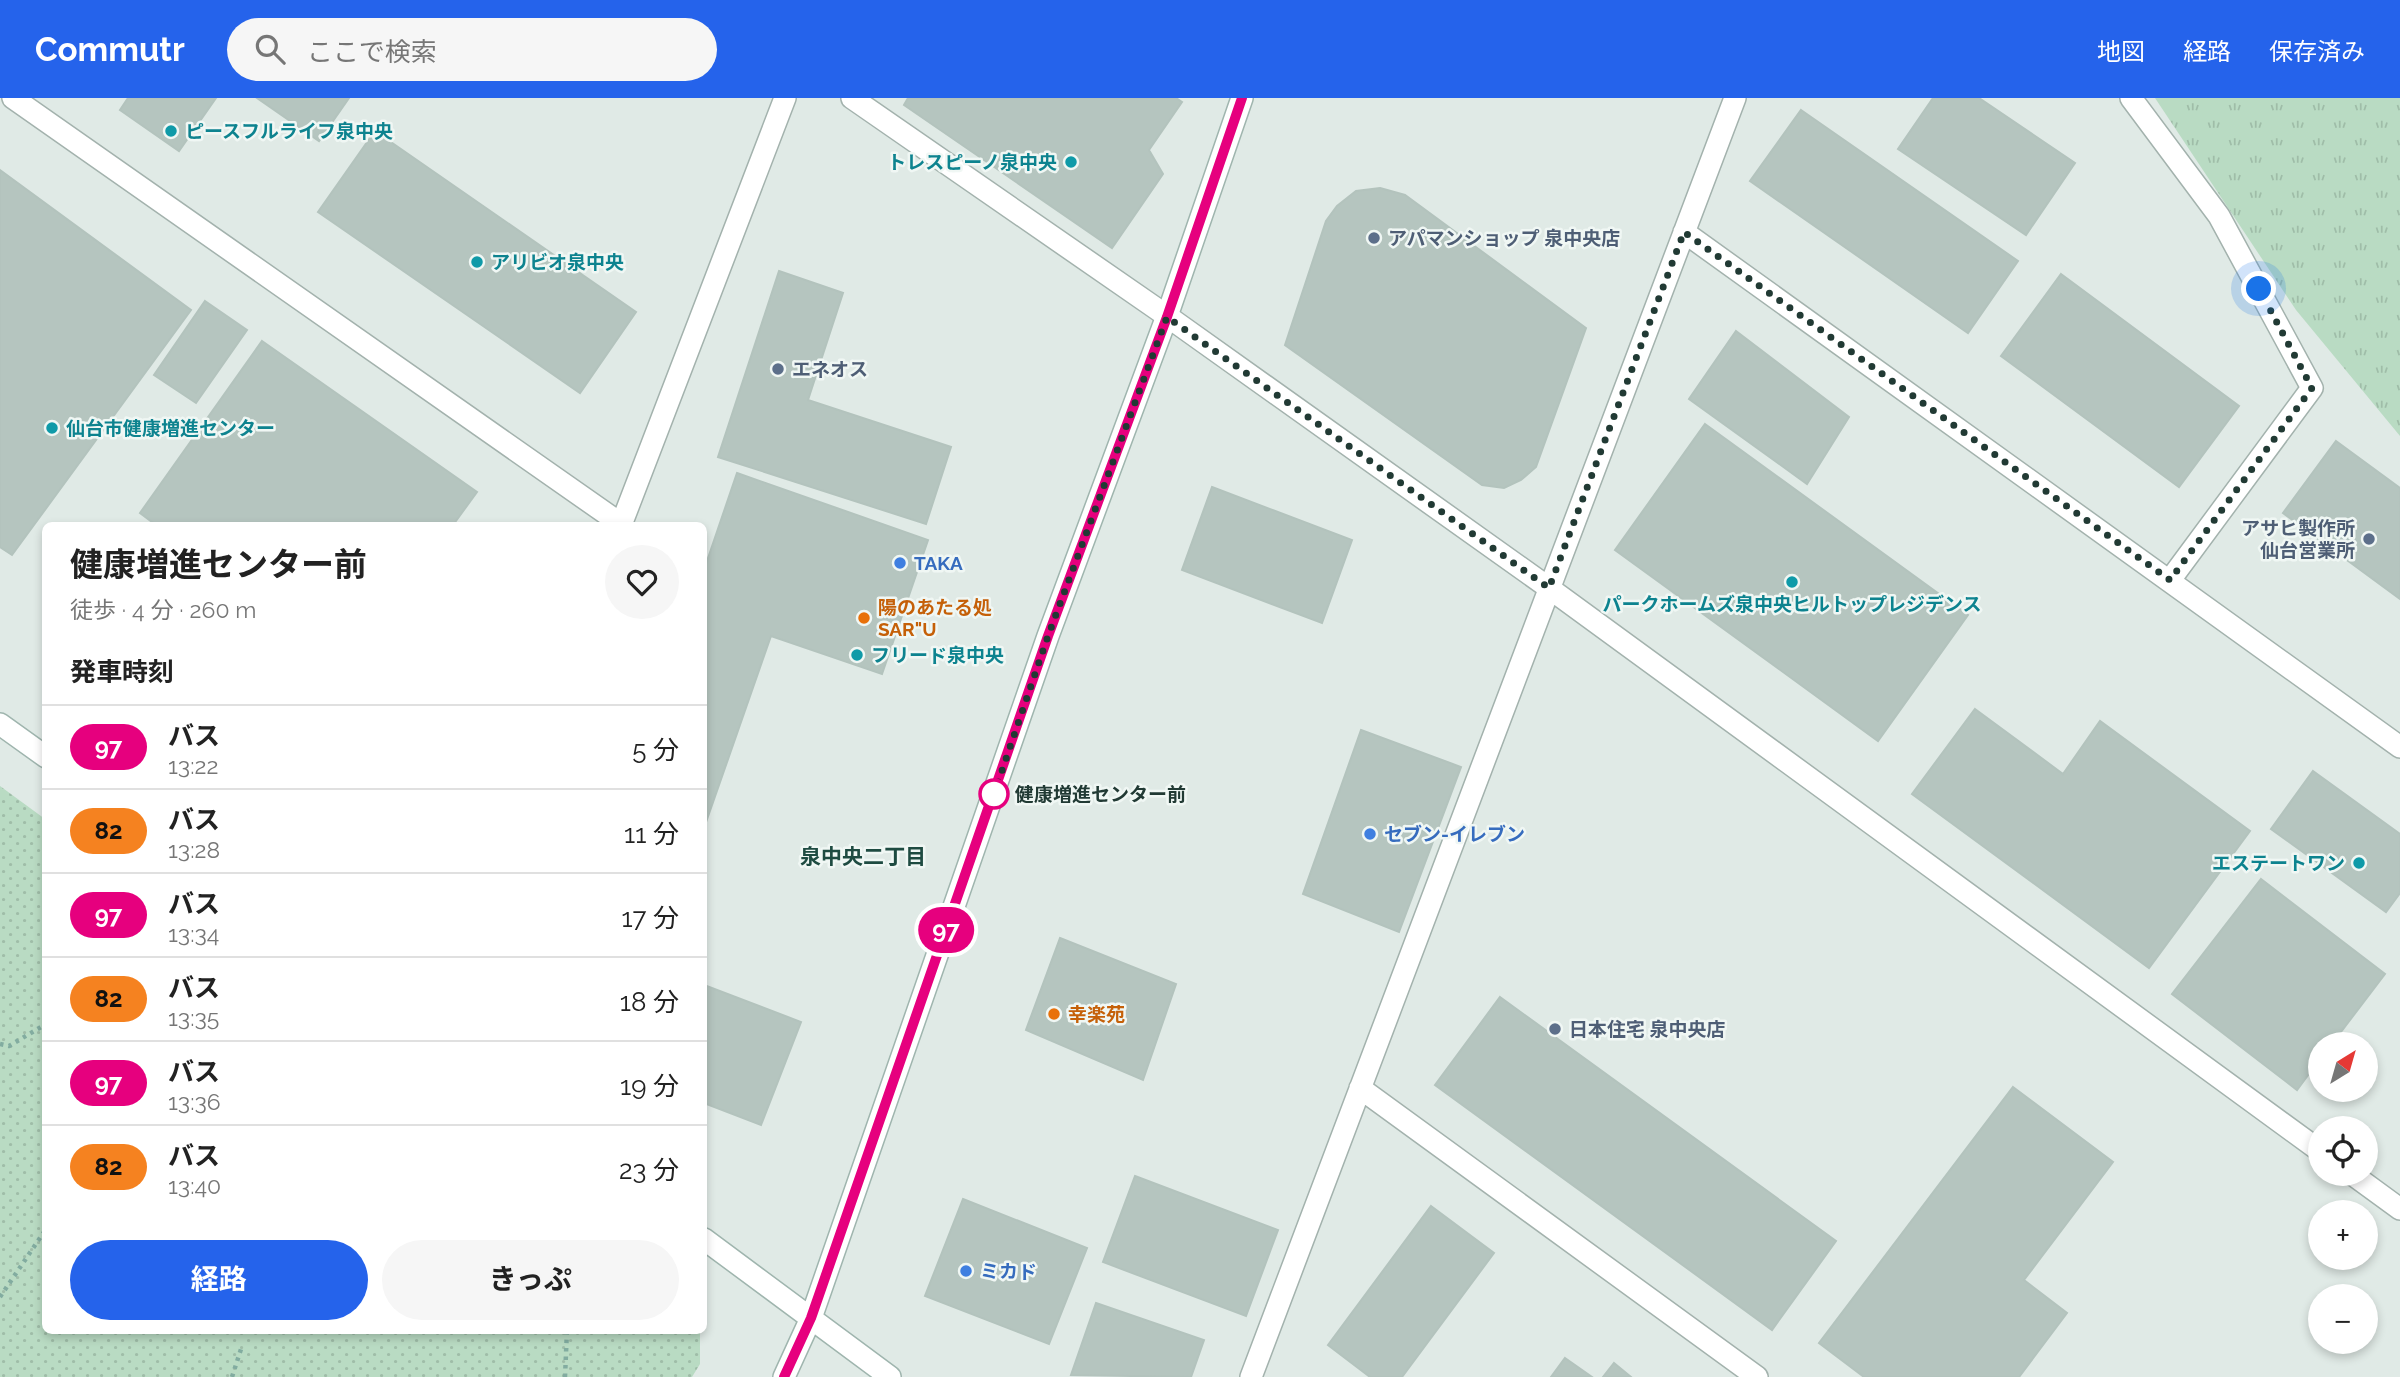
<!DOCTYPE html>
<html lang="ja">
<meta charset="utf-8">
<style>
body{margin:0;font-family:Raleway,"Noto Sans JP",sans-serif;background:#f6f6f6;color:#222;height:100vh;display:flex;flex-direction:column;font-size:26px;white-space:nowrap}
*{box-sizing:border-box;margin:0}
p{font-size:23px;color:#767676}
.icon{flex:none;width:38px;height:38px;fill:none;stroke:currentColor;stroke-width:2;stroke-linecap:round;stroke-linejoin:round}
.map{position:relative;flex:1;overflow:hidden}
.panel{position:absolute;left:42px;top:424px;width:665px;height:812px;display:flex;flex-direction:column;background:#fff;border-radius:10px;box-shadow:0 4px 10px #0003}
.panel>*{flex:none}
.badge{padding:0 14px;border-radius:23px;font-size:24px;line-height:46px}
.needle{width:46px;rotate:37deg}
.tools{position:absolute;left:2308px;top:934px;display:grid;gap:14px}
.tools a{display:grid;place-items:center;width:70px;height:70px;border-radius:50%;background:#fff;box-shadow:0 4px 10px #0003;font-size:35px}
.you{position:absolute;width:35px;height:35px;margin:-18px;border:5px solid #fff;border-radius:50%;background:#1a73e8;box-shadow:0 0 0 10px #1a73e833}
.map>.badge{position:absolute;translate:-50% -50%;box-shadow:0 0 0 4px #fff}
h2{padding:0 28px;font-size:26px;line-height:63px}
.round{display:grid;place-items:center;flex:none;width:74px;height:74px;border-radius:37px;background:#f6f6f6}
.head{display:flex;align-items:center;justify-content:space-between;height:119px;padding:0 28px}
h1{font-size:33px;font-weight:700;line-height:52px}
.action{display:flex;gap:14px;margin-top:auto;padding:14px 28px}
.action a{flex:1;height:80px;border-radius:42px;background:#2563eb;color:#fff;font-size:28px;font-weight:700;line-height:80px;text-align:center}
.action a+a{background:#f6f6f6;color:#222}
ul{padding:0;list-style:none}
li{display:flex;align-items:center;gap:21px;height:84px;padding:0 28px;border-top:2px solid #e0e0e0}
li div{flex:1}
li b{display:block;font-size:26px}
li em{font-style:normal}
li .badge{min-width:77px;font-weight:700;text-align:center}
header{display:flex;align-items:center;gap:42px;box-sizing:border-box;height:98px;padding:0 35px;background:#2563eb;color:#fff}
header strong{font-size:33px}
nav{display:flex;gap:38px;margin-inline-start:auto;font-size:24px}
.search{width:490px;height:63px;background:#f6f6f6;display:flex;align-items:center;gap:18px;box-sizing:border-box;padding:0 24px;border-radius:38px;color:#767676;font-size:26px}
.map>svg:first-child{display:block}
.grass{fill:url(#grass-tufts)}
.park{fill:url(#park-dots)}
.building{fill:#b5c5bf;stroke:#b3c3bd;stroke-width:2}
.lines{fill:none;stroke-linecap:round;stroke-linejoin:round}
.street-casing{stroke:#a3b2ad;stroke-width:24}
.secondary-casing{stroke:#9fb5ae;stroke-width:24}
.path{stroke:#82aca0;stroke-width:4.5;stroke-dasharray:3.5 5;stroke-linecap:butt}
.street{stroke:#fff;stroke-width:21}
.secondary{stroke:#fff;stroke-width:21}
.line-casing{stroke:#fff;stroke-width:16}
.line{stroke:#e6007e;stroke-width:10}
.walk{stroke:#213a34;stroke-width:7;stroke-dasharray:0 12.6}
.culture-dot{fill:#0f9aa8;stroke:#f0f7f4;stroke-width:2.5}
.service-dot{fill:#5c6f8a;stroke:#f0f7f4;stroke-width:2.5}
.shop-dot{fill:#3f7fe0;stroke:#f0f7f4;stroke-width:2.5}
.food-dot{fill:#e8710a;stroke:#f0f7f4;stroke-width:2.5}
.stop-dot{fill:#fff;stroke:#e6007e;stroke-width:3.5}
.labels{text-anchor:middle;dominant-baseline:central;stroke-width:5;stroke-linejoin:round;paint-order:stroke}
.culture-label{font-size:19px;font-weight:bold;fill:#0d838f;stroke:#f0f7f4;text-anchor:start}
.service-label{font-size:19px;font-weight:bold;fill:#4e5e75;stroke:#f0f7f4;text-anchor:start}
.shop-label{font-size:19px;font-weight:bold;fill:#366cbe;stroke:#f0f7f4;text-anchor:start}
.food-label{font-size:19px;font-weight:bold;fill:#c56008;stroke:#f0f7f4;text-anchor:start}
.stop-label{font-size:19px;font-weight:bold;fill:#213a34;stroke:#f0f7f4;text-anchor:start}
.neighbourhood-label{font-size:21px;font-weight:bold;fill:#1e4b41;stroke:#f0f7f4}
</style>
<header>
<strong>Commutr</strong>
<div class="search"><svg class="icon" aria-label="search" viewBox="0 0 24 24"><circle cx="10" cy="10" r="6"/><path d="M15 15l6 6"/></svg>ここで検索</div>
<nav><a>地図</a><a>経路</a><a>保存済み</a></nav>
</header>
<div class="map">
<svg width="2400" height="1279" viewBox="0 0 2400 1279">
<defs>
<pattern id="grass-tufts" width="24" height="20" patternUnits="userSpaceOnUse" patternTransform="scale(1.75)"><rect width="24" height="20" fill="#b9dbc3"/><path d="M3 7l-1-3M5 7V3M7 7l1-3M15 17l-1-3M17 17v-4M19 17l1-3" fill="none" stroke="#9fbda8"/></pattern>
<pattern id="park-dots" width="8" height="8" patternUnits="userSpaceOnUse" patternTransform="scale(1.75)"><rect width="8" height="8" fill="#b9dbc3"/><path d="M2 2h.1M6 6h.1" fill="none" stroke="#9fbda8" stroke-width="1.8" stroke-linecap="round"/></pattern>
</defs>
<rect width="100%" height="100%" fill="#e0eae6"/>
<path class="grass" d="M2155 0H2400V338L2296 212Z"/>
<path class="park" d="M0 688 45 721 46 1232H700V1266L692 1279H0Z"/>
<path class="building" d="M128 0H216L179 53 120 12Z
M257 0H349L319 43Z
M908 0H1176L1182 4 1149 52 1163 76 1112 150 904 7Z
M1933 0H1979L2075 65 2026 137 1898 51Z
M1801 12 2018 163 1968 235 1750 83Z
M375 33 636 214 580 295 318 114Z
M0 72 191 212 12 457 0 449Z
M1380 90 1405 97 1586 230 1536 369 1521 382 1504 390 1482 387 1285 247 1326 123 1337 108 1356 93Z
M779 173 843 195 808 302 951 349 926 426 718 359Z
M2061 176 2239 308 2179 389 2001 258Z
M205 203 247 232 196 305 154 277Z
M1736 233 1849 319 1807 386 1689 301Z
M262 243 477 394 453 427H156L140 415Z
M1705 326 1968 517 1878 643 1615 452Z
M2336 343 2400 390V501L2283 415Z
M737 375 928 442 882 576 771 538 704 730V472Z
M1212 389 1352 442 1322 525 1182 472Z
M1975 611 2063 676 2100 623 2250 733 2149 870 1912 696Z
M1361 632 1461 669 1399 834 1303 796Z
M2313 673 2400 736V795L2386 814 2271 731Z
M2261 781 2385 876 2331 947H2320V961L2297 992 2172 896Z
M1060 840 1176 886 1143 982 1026 932Z
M704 887 801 924 761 1027 704 1005Z
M1500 899 1836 1143 1772 1232 1435 987Z
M2013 989 2113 1064 2024 1182 2067 1215 2019 1279H1864L1819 1245Z
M1135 1078 1278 1132 1246 1218 1103 1164Z
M963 1101 1087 1150 1049 1246 925 1198Z
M1431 1108 1494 1155 1402 1279H1370L1328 1247Z
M1096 1205 1204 1242 1191 1279 1071 1277Z
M1565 1260 1592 1279H1551Z
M1614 1265 1631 1279H1603Z"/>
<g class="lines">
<defs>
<path id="street" d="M13 0 621 426
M852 0 1167 218 1549 490 2320 1053
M2131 0 2219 118 2312 290 2170 482
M1684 134 2400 649
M621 427 785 0
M1360 990 1757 1279
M2352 1076 2400 1111
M1251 1279 1735 0"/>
<path id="secondary" d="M0 626 46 659
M704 1141 890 1279
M784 1279 811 1220 1048 538 1167 218 1242 0"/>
</defs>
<use href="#street" class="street-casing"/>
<use href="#secondary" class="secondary-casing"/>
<path class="path" d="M0 946 9 948 46 926
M0 1199 46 1131
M232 1279 242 1248
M565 1279 567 1232"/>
<use href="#street" class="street"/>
<use href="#secondary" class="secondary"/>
</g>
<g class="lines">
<defs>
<path id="line" d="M784 1279 811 1220 1048 538 1167 219 1242 0"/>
</defs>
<use href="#line" class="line-casing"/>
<use href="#line" class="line"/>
<path class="walk" d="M994 696 1048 538 1167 219 1549 490 1684 134 2170 482 2312 290 2259 191"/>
</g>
<g class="culture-dot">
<circle cx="171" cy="33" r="7"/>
<circle cx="1071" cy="64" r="7"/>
<circle cx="477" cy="164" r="7"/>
<circle cx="52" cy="330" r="7"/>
<circle cx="1792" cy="484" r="7"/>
<circle cx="857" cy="557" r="7"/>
<circle cx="2359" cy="765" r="7"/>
</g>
<g class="service-dot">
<circle cx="1374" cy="140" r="7"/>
<circle cx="778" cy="271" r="7"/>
<circle cx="2369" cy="441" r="7"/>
<circle cx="1555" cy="931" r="7"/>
</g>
<g class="shop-dot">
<circle cx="900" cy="465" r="7"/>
<circle cx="1370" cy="736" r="7"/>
<circle cx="966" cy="1173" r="7"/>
</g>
<g class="food-dot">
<circle cx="864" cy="520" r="7"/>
<circle cx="1054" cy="916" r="7"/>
</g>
<circle class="stop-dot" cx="994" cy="696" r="14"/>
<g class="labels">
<g class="culture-label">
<text x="185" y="33">ピースフルライフ泉中央</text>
<text x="1057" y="64" text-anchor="end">トレスピーノ泉中央</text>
<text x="491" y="164">アリビオ泉中央</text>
<text x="66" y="330">仙台市健康増進センター</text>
<text x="1792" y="506" text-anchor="middle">パークホームズ泉中央ヒルトップレジデンス</text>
<text x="871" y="557">フリード泉中央</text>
<text x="2345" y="765" text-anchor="end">エステートワン</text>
</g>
<g class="service-label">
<text x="1388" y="140">アパマンショップ 泉中央店</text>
<text x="792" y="271">エネオス</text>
<text x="2355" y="430" text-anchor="end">アサヒ製作所<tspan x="2355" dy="22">仙台営業所</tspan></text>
<text x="1569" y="931">日本住宅 泉中央店</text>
</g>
<g class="shop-label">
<text x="914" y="465">TAKA</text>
<text x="1384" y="736">セブン-イレブン</text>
<text x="980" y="1173">ミカド</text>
</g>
<g class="food-label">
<text x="878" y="509">陽のあたる処<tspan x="878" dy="22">SAR"U</tspan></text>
<text x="1068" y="916">幸楽苑</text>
</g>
<g class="stop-label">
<text x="1015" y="696">健康増進センター前</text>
</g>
<g class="neighbourhood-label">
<text x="863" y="758">泉中央二丁目</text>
</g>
</g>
</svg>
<div class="tools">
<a><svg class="needle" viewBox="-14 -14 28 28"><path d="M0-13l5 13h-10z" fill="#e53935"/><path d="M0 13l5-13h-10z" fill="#767676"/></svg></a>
<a><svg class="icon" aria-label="locate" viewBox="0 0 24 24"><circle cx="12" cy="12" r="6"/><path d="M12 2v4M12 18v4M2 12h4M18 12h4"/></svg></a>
<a>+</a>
<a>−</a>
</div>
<div class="you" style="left:2259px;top:191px"></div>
<b class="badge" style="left:946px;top:832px;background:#e6007e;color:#fff">97</b>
<section class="panel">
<div class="head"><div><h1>健康増進センター前</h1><p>徒歩 · 4 分 · 260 m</p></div><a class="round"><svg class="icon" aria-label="heart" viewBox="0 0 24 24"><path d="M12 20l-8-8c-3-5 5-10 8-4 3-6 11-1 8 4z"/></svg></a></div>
<h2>発車時刻</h2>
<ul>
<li><span class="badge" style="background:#e6007e;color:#fff">97</span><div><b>バス</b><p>13:22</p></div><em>5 分</em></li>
<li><span class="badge" style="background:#f58220;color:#111">82</span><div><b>バス</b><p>13:28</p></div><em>11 分</em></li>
<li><span class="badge" style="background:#e6007e;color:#fff">97</span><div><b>バス</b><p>13:34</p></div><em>17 分</em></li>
<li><span class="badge" style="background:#f58220;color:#111">82</span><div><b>バス</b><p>13:35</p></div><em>18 分</em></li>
<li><span class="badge" style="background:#e6007e;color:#fff">97</span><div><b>バス</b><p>13:36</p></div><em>19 分</em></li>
<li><span class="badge" style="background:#f58220;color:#111">82</span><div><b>バス</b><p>13:40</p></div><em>23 分</em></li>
</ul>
<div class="action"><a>経路</a><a>きっぷ</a></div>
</section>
</div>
